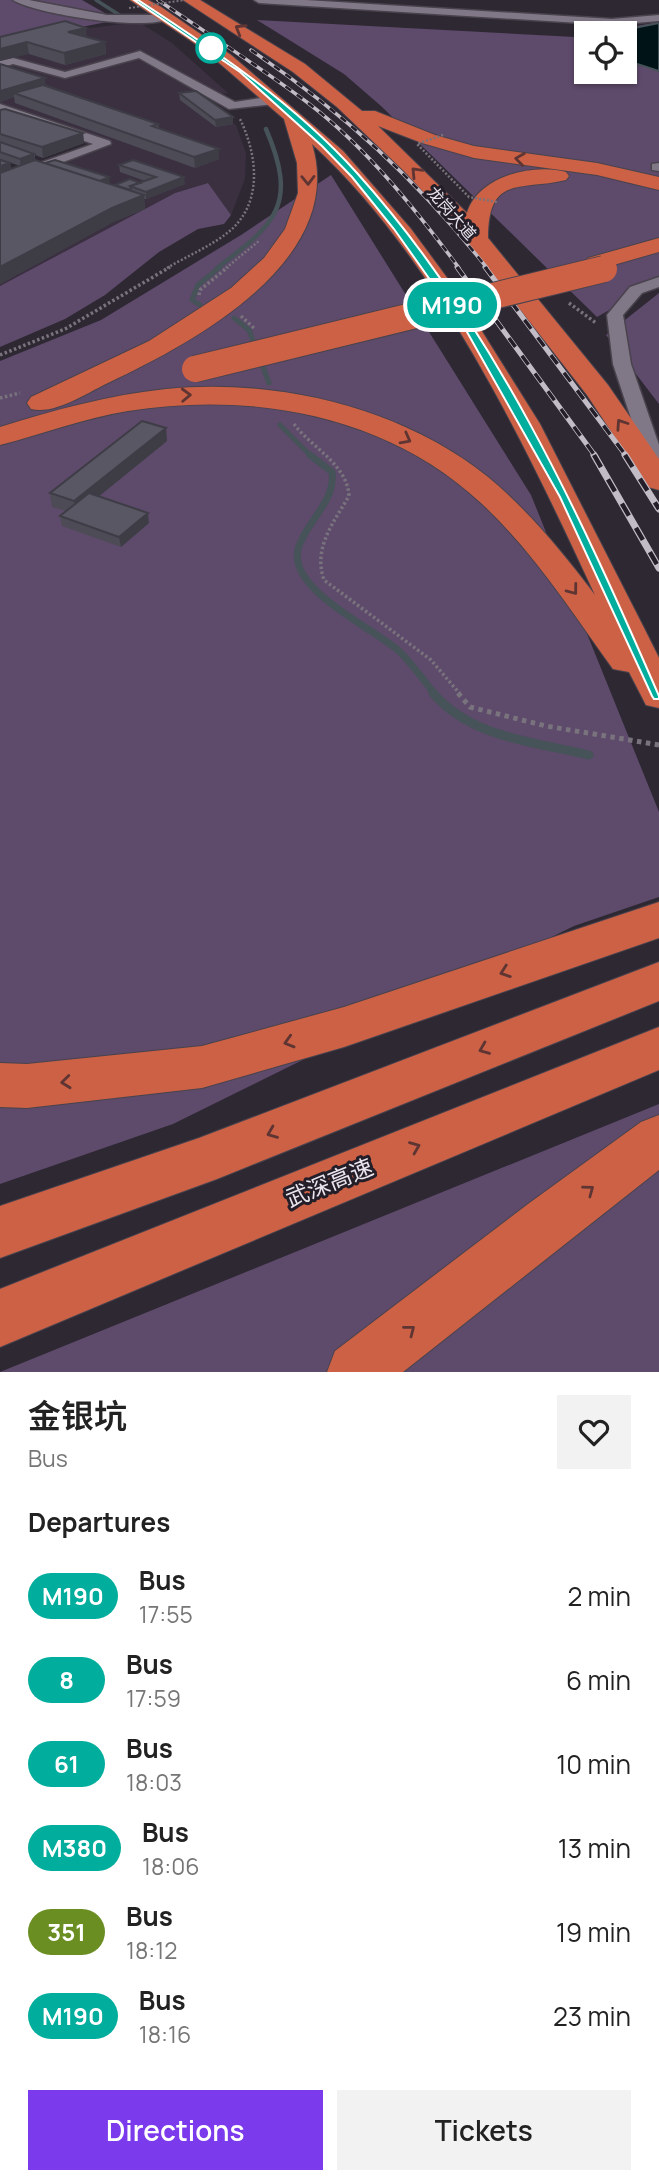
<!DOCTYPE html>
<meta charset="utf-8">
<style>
body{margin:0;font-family:Manrope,"Noto Sans SC",sans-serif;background:#f2f2f2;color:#222;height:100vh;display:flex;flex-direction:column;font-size:26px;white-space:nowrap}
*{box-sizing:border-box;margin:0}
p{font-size:23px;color:#767676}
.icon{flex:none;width:38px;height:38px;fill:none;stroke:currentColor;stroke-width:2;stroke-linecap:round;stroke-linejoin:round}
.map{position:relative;height:1372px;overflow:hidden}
.side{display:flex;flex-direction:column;background:#fff;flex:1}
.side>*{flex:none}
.badge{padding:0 14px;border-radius:23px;font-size:24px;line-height:46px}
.buttons{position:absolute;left:574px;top:21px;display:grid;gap:14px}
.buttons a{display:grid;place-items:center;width:63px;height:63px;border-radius:0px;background:#fff;box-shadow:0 2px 5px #0004;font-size:35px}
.map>.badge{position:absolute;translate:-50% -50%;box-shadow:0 0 0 4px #fff}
h2{padding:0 28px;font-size:26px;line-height:63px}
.round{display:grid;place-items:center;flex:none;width:74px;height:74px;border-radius:0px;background:#f2f2f2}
.head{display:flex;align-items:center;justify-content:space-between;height:119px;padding:0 28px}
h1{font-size:33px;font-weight:600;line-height:52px}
.primary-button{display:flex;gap:14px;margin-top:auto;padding:14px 28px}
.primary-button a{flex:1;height:80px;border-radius:0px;background:#7c3aed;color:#fff;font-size:28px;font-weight:600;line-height:80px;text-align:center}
.primary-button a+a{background:#f2f2f2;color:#222}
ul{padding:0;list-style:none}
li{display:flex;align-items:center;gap:21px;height:84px;padding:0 28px}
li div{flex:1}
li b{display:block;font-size:26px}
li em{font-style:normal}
li .badge{min-width:77px;font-weight:700;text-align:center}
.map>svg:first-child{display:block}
.built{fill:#3a3040}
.green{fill:#5e4a6b}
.water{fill:#001418;stroke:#465358;stroke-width:2}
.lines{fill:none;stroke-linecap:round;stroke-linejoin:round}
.stream-far4{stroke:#465358;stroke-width:3.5}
.stream-far3{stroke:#465358;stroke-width:4.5}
.stream-far2{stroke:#465358;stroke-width:5}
.stream-far1{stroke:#465358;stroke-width:7}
.stream{stroke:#465358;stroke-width:9}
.minor-casing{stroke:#49434d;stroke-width:3}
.highway-casing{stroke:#49434d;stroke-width:2}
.path-far2{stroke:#79737d;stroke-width:2.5;stroke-dasharray:2 2;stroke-linecap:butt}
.path-far1{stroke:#79737d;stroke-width:3.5;stroke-dasharray:2.5 2.5;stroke-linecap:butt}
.path{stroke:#79737d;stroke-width:5;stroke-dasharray:4.5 4.5;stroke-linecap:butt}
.minor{fill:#807886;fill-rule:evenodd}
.highway{fill:#cd6145;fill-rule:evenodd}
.rail-far2-casing{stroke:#c1bcc5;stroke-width:3.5}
.rail-far1-casing{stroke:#c1bcc5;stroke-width:5}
.rail-casing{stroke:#c1bcc5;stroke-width:7}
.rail-far2{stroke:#241e29;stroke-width:2.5;stroke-dasharray:7;stroke-linecap:butt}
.rail-far1{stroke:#241e29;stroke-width:3.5;stroke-dasharray:11;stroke-linecap:butt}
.rail{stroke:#241e29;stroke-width:4.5;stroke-dasharray:14;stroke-linecap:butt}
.highway-bridge-casing{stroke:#49434d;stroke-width:28;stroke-linecap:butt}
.path-bridge-far1{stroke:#79737d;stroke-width:2;stroke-dasharray:2 2;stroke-linecap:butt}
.path-bridge{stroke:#79737d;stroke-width:2.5;stroke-dasharray:2 2;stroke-linecap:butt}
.highway-bridge{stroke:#cd6145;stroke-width:26}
.wall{fill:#4d4b56}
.shaded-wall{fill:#3e3d46}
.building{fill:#595764;stroke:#3e3d46;stroke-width:2}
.oneway{stroke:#5f3533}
.line{fill:#01ad9c;stroke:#fff;stroke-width:2}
.stop-dot{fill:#fff;stroke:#01ad9c;stroke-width:3.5}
.labels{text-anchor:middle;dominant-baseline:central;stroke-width:6;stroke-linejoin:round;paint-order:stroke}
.far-street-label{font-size:16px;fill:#ebe6ee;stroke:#241e29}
.near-street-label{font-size:23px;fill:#ebe6ee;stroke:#241e29}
</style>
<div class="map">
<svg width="659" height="1372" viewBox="0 0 659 1372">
<rect width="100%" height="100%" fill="#2e2833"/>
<path class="built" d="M139 22 172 43 228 93 199 97 236 125 246 153 245 179 231 215 208 183 175 193 0 286V187L112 145 0 104V48L74 30Z"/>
<path class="green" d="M0 0H82L117 20 0 43Z
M257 20 575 37 586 35V72H625V33H597L659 22V282L597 317 381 106 344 74Z
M331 175 531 495 659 812V897L574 926 173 1124 0 1184V361L101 320 241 235Z
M208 183 231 215 224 224 198 229 159 252 105 295 65 319 0 347V286L175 193Z
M659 293V404L606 335Z
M659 1104V1372H0Z"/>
<path class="water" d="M659 23V71L625 60V33H610Z"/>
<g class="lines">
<path class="stream-far4" d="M96 0 121 16"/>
<path class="stream-far3" d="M217 268C277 223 298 204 266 129"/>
<path class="stream-far2" d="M200 305 192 300 198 285 220 267
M234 318 249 330 269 383
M280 425 312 457"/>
<path class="stream-far1" d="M310 455 332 472C336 502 306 521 298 549 288 591 376 629 400 652 413 665 424 681 435 694"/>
<path class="stream" d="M433 693C471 738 535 742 589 755"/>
<defs>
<path id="minor" d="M13 0H29L107 15H165L170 18C149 32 35 14 13 0Z
M254 0H306L612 19 659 15V21L612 25 259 3Z
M140 51 235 102 274 96 280 100 274 104 229 109 139 58 65 78 13 64 0 68V61L13 58 65 72Z
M0 104 110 141 111 144 0 186V177L93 144 0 112Z
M659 163V171L652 170V164Z
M659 277V287L642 293 623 315 631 364 659 445V479L649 473 613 364 607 315 630 287Z"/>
<path id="highway" d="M130 0H148L161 7 231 55 343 151 411 229 456 290 540 424 644 628 659 658V708L646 705 629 672 613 669C572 612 533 551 481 503 387 415 252 391 128 411 84 418 43 434 0 445V427C54 410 109 395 166 389 276 378 401 407 488 477 529 511 563 553 595 595 524 442 438 260 312 144 347 260 196 341 110 382 88 392 56 415 31 409L27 403 31 397 149 341 231 288 264 258 285 229 298 193 297 163 284 119 203 49Z
M183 0H200L305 64 362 111H375L435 135 474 146 597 163 659 177V190L597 175 474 158 422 143 378 126 467 213C478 176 533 163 566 172L569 176 566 180C521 191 488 174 488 238L608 385 659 459V490L648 487 587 395 454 225 405 172 337 107 293 72Z
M659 238V252L596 270 588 268 584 263 588 258Z
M659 902V938L344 1047 202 1088 27 1108 0 1107V1063L27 1064 202 1046 344 1007Z
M659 962V1001L217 1179 0 1258V1206L199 1138Z
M659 1027V1070L0 1347V1289Z
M659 1115V1170L403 1372H327L335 1351 528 1204 641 1122Z"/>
</defs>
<use href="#minor" class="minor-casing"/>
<use href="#highway" class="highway-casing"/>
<path class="path-far2" d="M167 268C187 256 214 245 232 229 263 200 257 154 240 119
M226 268 259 241"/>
<path class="path-far1" d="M199 295 200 290 228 267
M569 303 596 323
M241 316 255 329
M0 355 65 329 170 267
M0 398 20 393
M294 424C312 448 347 464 349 496 333 523 313 548 324 580L431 660 460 694"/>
<path class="path" d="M458 693 470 707 546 726 659 745"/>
<use href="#minor" class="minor"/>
<use href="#highway" class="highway"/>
<defs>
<path id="rail-far2" d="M158 0C208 34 260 67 308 103 366 147 416 210 459 268
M251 50C344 113 417 180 487 268"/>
<path id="rail-far1" d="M457 267 596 457
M485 267 627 457"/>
<path id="rail" d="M594 455 659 568
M625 455 659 509"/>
</defs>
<use href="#rail-far2" class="rail-far2-casing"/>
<use href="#rail-far1" class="rail-far1-casing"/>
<use href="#rail" class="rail-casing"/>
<use href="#rail-far2" class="rail-far2"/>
<use href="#rail-far1" class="rail-far1"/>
<use href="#rail" class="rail"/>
<defs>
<path id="highway-bridge" d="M195 369 604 269"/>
</defs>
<use href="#highway-bridge" class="highway-bridge-casing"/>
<path class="path-bridge-far1" d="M129 8 185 0"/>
<path class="path-bridge" d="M443 135 417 144 469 197 497 202"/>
<use href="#highway-bridge" class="highway-bridge"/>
</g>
<path class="wall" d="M0 37H87L105 42 106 54 65 65 29 54Z
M0 64 46 85 158 124 159 128 219 159 195 168 15 103 14 97 0 102Z
M179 93 233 124 216 127 180 100Z
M0 110 83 133 84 143 43 158 35 155V160L115 186 140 183 145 181 120 172 119 165 185 184 146 199H144L145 209 113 222 0 284 10 163 11 169 20 166 0 159Z
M167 441 98 497 149 523 121 547 62 526 60 516 66 511 52 507 50 493Z"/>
<path class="shaded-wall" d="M86 28 87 39 68 32Z
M27 42 29 54 0 61V49Z
M105 42 106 54 65 65 64 53Z
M45 78 46 88 14 93V97L0 102V91Z
M233 117V124L216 127 215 120Z
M83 133 84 143 43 158 42 147Z
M219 149V159L195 168 194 157Z
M34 154 35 161 21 167 20 159Z
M10 163 11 171 0 175V166Z
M109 177 110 185 93 183Z
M184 177 185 184 146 199V192Z
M144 195 145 209 113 222 0 284V267L112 208Z
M166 428 167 441 76 515 74 501Z
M148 513 149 523 121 547 119 537Z"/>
<path class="building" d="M65 21 86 28 68 32 105 42 64 53 27 42 0 49V37Z
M0 64 45 78 0 91Z
M43 85 158 124 152 126 219 149 194 157 14 93Z
M196 91 233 117 215 120 179 93Z
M5 109 83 133 42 147 0 134V110Z
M0 142 34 154 20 159 0 152Z
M0 160 10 163 0 166Z
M35 160 144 195 112 208 0 267V173Z
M55 160 109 177 100 181 45 163Z
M133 160 184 177 146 192 130 186 156 177 119 165Z
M130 179 140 183 130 186 131 190 115 185Z
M142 421 166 428 74 501 50 493Z
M89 493 148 513 119 537 60 516Z"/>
<defs><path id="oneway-chevron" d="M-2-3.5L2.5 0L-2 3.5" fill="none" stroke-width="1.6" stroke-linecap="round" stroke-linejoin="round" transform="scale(1.75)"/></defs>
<g class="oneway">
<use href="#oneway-chevron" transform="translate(240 29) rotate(-149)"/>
<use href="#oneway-chevron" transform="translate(520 159) rotate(-172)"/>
<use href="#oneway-chevron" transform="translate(416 172) rotate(-134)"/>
<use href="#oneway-chevron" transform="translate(308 180) rotate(89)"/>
<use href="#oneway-chevron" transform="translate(186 395) rotate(-2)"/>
<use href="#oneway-chevron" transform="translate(621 424) rotate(-124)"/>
<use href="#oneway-chevron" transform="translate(406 439) rotate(28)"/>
<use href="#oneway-chevron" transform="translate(573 590) rotate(53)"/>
<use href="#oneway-chevron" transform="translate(505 972) rotate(161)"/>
<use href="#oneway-chevron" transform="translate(289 1042) rotate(164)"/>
<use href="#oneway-chevron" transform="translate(484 1049) rotate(158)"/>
<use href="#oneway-chevron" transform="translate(66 1082) rotate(174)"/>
<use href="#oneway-chevron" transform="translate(272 1133) rotate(158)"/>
<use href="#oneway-chevron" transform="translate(415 1147) rotate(-22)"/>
<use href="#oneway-chevron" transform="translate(589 1190) rotate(-37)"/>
<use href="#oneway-chevron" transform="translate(410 1330) rotate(-38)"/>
</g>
<path class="line" d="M134 0H138C216 51 294 103 357 173 493 324 580 514 659 696V699H654L652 696 560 497 467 332 394 229 352 177 322 146 240 72Z"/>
<circle class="stop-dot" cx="211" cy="48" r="14"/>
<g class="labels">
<g class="far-street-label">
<text transform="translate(452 213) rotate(49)">龙岗大道</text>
</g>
<g class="near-street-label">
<text transform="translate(329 1182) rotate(-22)">武深高速</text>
</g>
</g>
</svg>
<div class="buttons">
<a><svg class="icon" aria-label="locate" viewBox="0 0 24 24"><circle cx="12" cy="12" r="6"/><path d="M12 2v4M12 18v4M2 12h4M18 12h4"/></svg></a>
</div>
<b class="badge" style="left:452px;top:305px;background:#01ad9c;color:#fff">M190</b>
</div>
<section class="side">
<div class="head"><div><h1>金银坑</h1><p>Bus</p></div><a class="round"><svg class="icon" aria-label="heart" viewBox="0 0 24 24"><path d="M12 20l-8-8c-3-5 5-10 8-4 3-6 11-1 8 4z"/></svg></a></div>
<h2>Departures</h2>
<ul>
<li><span class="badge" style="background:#01ad9c;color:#fff">M190</span><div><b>Bus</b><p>17:55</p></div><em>2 min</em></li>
<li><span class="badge" style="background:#01ad9c;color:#fff">8</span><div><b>Bus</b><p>17:59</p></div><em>6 min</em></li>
<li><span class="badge" style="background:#01ad9c;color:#fff">61</span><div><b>Bus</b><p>18:03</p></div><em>10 min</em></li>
<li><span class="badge" style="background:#01ad9c;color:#fff">M380</span><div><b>Bus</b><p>18:06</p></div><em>13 min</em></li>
<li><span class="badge" style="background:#6b8e23;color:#fff">351</span><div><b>Bus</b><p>18:12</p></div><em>19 min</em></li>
<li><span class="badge" style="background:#01ad9c;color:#fff">M190</span><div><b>Bus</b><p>18:16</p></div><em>23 min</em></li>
</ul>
<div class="primary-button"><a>Directions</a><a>Tickets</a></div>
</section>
